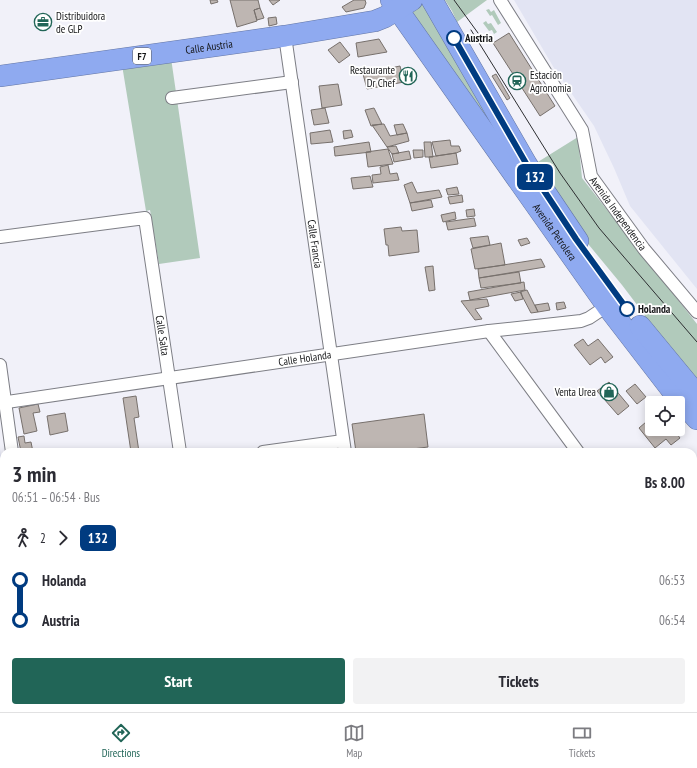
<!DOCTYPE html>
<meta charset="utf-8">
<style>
body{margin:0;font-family:"PT Sans Narrow",sans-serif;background:#f2f2f3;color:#2b2b33;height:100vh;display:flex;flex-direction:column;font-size:15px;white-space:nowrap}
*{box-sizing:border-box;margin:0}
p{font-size:13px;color:#7c7c81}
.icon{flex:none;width:22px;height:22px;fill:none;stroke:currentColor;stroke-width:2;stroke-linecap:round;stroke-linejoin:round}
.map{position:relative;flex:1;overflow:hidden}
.details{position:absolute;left:0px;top:448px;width:697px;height:264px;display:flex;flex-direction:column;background:#fff;border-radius:12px 12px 0 0;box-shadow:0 2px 10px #0003}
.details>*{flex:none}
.badge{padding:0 8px;border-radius:6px;font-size:14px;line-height:26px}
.tools{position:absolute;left:645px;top:396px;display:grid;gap:8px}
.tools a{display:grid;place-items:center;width:40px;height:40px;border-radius:4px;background:#fff;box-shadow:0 2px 10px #0003;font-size:20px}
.map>.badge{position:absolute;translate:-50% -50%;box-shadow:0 0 0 2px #fff}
.legs{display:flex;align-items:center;gap:6px;height:44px;padding:0 12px;font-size:13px}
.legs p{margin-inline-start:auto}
.summary{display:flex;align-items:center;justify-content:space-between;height:68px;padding:0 12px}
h1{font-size:22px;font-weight:800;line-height:30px}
.button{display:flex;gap:8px;margin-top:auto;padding:8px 12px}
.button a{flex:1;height:46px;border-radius:4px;background:#216557;color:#fff;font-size:16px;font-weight:800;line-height:46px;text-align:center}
.button a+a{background:#f2f2f3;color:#2b2b33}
ul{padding:0 12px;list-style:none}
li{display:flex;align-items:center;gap:14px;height:40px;font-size:15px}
li i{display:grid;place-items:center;width:6px;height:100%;margin:0 5px;background:currentColor}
li i::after{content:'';width:10px;height:10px;margin:-5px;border:3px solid;border-radius:50%;background:#fff}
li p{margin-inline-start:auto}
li:first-child i{background:linear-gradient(#0000 50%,currentColor 0)}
li:last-child i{background:linear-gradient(currentColor 50%,#0000 0)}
.tabs{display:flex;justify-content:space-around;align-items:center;height:56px;border-top:1px solid #e1e1e2;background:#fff;font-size:11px;color:#7c7c81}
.tabs a{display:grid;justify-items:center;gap:2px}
.tabs .selected{color:#216557}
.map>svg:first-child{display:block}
.built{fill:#e2e4f3}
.green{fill:#b1cabb}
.building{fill:#beb6b2;stroke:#77706c}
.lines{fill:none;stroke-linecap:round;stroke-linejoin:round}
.lane-casing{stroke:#7d7e85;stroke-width:8}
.street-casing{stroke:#7d7e85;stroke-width:14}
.highway-casing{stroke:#6476a4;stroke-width:22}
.lane{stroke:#fff;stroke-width:6}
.street{stroke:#fff;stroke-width:12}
.highway{stroke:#8faaf0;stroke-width:21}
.tram{stroke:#2d2e31;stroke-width:1}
.line-1-casing{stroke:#fff;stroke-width:9}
.line-1{stroke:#003b80;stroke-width:6}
.stop-1-dot{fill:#fff;stroke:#003b80;stroke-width:2}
.labels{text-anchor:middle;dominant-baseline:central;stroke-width:3.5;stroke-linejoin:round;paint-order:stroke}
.shield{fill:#fff;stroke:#5a5b5d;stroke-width:1}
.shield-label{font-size:10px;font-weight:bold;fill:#141517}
.poi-label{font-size:11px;fill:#141517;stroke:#fff;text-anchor:start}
.stop-label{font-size:11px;font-weight:bold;fill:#141517;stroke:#fff;text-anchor:start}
.street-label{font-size:11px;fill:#141517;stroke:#fff}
</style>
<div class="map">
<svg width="697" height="712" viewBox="0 0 697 712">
<rect width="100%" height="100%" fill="#f1f1f9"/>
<path class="built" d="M514 0H697V289L630 206 614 168 594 126 554 68Z
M0 449 4 474V562L0 563Z
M4 580V616H0V581Z
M258 708H296L297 712H232Z"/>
<path class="green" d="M445 0H487L457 22 452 11Z
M425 2 508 144 651 354 408 13Z
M489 9 491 12 494 10 501 23 498 25 492 15 490 16 486 10Z
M486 21 488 24 491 23 497 32 494 34 492 30 489 31 483 23Z
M171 58 200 258 159 264 150 210 146 211 122 65Z
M578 137 582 178 697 324V387L649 328 644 314 622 285 589 245 533 165Z
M4 681V708H116L117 712H0V685Z"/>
<path class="building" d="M210 0H217L218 2 211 4Z
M230 0H258L260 8 254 10 257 21 237 27Z
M269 0H280L273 5Z
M354 0H365L366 3 364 8 346 12 342 7Z
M260 8 264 18 257 20 254 10Z
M276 17 277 24 269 26 268 18Z
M509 33 555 106 540 116 493 43Z
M379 39 387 52 358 57 356 43Z
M340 42 350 55 339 63 328 50Z
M400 66 404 82 367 89 363 74Z
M496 74 510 98 507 100 492 76Z
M338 84 342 105 322 108 319 86Z
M325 108 329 123 314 125 311 110Z
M374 108 382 124 371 126 365 110Z
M384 124 390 136 407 133 409 141 387 147 372 125Z
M403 124 407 133 397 135 394 125Z
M330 130 333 142 311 144 310 133Z
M351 130 353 137 344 139 343 131Z
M450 140 451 146H459L461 151 456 153 436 156 432 142Z
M369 142 371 152 335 156 334 147Z
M424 142H431L433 157H425Z
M396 146 399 153 392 154 387 147Z
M388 149 393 164 368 167 366 152Z
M413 150H423V157L414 158Z
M409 151 411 159 394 162 392 154Z
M456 153 458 164 431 168 429 157Z
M388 165 390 174 397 173 399 180 373 183 372 175 381 174 380 167Z
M370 176 373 187 353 189 351 178Z
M412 182 417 193 439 190 442 197 410 203 404 185Z
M457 187 459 194 448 195 446 189Z
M462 195 463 202 450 204 448 197Z
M431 200 433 207 412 211 410 203Z
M474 209 475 216 467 217 466 210Z
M455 212 456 219 443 222 441 215Z
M474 218 476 226 448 230 446 222Z
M401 227 402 231 417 230 419 252 389 256 388 245H386L384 229Z
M488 236 490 245 473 248 470 238Z
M527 238 530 243 521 246 518 240Z
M501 243 505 265 475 269 471 249Z
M541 259 545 267 479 278 478 269Z
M433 266 435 290 429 291 425 267Z
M519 272 521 283 481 288 479 278Z
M524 282 525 290 470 300 468 292Z
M527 290 538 312 531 313 520 292Z
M521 292 523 299 515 301 511 294Z
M487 299 489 306 475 309 482 319 475 320 461 301Z
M564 302 566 308 557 310 556 303Z
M548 303 550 310 538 312 535 305Z
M583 339 588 346 598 339 613 357 605 363 601 357 590 365 574 345Z
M609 382 629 406 618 415 597 391Z
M635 384 646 397 637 404 626 391Z
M136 396 139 417 134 418 139 452H131L123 398Z
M38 404 40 412 33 413 37 431 24 434 19 408Z
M65 413 68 431 50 435 47 416Z
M424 414 428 447 389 452H356L352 424Z
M646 422 650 427 652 425V429H673L680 438 671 445 666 439 655 448 639 428Z
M24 436 25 443 31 442 33 452H21L18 437Z
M697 498V514L693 508V502Z
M697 528V539L693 542V532Z
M697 565V577L693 580V568Z"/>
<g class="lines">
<defs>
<path id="lane" d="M211 708 212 712"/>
<g id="street">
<path id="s1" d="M500 0 582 130 591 176 644 249 697 312"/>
<path id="s2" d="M285 36 345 452"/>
<path d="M172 98 292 82"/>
<path id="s3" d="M0 237 145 218 180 452"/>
<path d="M489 331 578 452"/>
<path d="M0 365 12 452"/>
<path id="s4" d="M0 403 489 331 581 321 589 318 607 306"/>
<path d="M263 452 343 441"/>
<path d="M0 572 4 571"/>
<path d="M693 611 697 617"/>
<path d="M693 636H697"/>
<path d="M693 647 697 654"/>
<path d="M0 677 4 672"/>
<path d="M123 708 125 712"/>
<path d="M381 708 382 712"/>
<path d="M630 708V712"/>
<path d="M154 712 182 708"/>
</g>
<g id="highway">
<path id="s5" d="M391 0 607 306 674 393 697 419"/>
<path d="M432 0 527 165 578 241"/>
<path id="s6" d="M0 76 285 36 375 21 385 17 412 0"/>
<path d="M640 326 697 395"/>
</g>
</defs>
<use href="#lane" class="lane-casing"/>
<use href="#street" class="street-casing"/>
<use href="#highway" class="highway-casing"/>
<use href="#lane" class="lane"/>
<use href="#street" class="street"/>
<use href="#highway" class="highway"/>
<path class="tram" d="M454 0 478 33
M471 30 560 173 599 228 697 342"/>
</g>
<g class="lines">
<defs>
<path id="line-1" d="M454 38 527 165 576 239 627 309"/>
</defs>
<use href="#line-1" class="line-1-casing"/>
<use href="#line-1" class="line-1"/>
</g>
<defs>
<symbol id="office-ring" viewBox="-11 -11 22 22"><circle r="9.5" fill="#fff" stroke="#216557" stroke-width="1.5"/><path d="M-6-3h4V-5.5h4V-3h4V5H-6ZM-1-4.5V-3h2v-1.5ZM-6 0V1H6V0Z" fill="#216557"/></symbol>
<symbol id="restaurant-ring" viewBox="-11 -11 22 22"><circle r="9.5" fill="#fff" stroke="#216557" stroke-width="1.5"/><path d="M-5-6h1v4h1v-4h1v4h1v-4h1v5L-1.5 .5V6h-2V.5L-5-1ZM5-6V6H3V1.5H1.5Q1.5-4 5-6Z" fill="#216557"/></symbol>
<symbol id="station-ring" viewBox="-11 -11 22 22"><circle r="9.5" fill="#fff" stroke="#216557" stroke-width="1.5"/><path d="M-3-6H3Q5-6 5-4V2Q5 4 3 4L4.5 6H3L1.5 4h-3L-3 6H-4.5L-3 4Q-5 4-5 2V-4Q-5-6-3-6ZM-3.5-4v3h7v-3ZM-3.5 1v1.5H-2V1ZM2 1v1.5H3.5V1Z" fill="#216557"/></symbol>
<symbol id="shop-ring" viewBox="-11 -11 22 22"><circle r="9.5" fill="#fff" stroke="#216557" stroke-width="1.5"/><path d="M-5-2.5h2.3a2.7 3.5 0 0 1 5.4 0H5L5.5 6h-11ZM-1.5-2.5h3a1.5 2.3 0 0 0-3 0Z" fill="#216557"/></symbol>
</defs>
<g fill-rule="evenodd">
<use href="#office-ring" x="33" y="12" width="20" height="20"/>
<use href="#restaurant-ring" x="398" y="66" width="20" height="20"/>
<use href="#station-ring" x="507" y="71" width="20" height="20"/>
<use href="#shop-ring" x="599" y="382" width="20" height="20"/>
</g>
<g class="stop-1-dot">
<circle cx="454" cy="38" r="7"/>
<circle cx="627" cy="309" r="7"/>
</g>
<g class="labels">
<rect class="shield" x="133" y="48" width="18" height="16" rx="3"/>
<g class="shield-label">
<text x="142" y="56">F7</text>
</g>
<g class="poi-label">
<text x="56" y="16">Distribuidora<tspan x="56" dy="13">de GLP</tspan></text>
<text x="395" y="70" text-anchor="end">Restaurante<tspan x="395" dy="13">Dr Chef</tspan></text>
<text x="530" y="75">Estación<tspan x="530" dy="13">Agronomía</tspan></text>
<text x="596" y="392" text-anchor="end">Venta Urea</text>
</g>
<g class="stop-label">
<text x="465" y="38">Austria</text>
<text x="638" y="309">Holanda</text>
</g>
<g class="street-label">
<text stroke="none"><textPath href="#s6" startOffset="211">Calle Austria</textPath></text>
<text stroke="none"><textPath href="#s1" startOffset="247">Avenida Independencia</textPath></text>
<text stroke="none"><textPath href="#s5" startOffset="284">Avenida Petrolera</textPath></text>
<text stroke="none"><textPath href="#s2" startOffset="210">Calle Francia</textPath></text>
<text stroke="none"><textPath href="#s3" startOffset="265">Calle Salta</textPath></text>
<text stroke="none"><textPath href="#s4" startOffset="308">Calle Holanda</textPath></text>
</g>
</g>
</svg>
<div class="tools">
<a><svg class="icon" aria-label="locate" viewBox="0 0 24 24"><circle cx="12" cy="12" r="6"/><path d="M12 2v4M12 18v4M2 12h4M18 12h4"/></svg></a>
</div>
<b class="badge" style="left:535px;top:177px;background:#003b80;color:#fff">132</b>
<section class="details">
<div class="summary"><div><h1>3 min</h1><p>06:51 – 06:54 · Bus</p></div><b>Bs 8.00</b></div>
<div class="legs"><svg class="icon" aria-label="walk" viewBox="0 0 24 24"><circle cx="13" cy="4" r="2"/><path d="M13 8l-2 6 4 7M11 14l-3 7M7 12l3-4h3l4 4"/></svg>2<svg class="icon" aria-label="forward" viewBox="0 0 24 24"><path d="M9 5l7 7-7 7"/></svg><b class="badge" style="background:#003b80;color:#fff">132</b></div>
<ul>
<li><i style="color:#003b80"></i><b>Holanda</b><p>06:53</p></li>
<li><i style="color:#003b80"></i><b>Austria</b><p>06:54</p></li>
</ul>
<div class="button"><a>Start</a><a>Tickets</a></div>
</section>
</div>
<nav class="tabs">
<a class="selected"><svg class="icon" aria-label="directions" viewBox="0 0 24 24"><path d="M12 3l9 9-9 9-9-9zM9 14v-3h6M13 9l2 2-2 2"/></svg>Directions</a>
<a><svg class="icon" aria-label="map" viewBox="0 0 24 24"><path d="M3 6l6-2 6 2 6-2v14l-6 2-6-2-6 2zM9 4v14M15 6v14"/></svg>Map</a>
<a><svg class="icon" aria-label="tickets" viewBox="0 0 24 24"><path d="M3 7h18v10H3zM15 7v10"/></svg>Tickets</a>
</nav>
